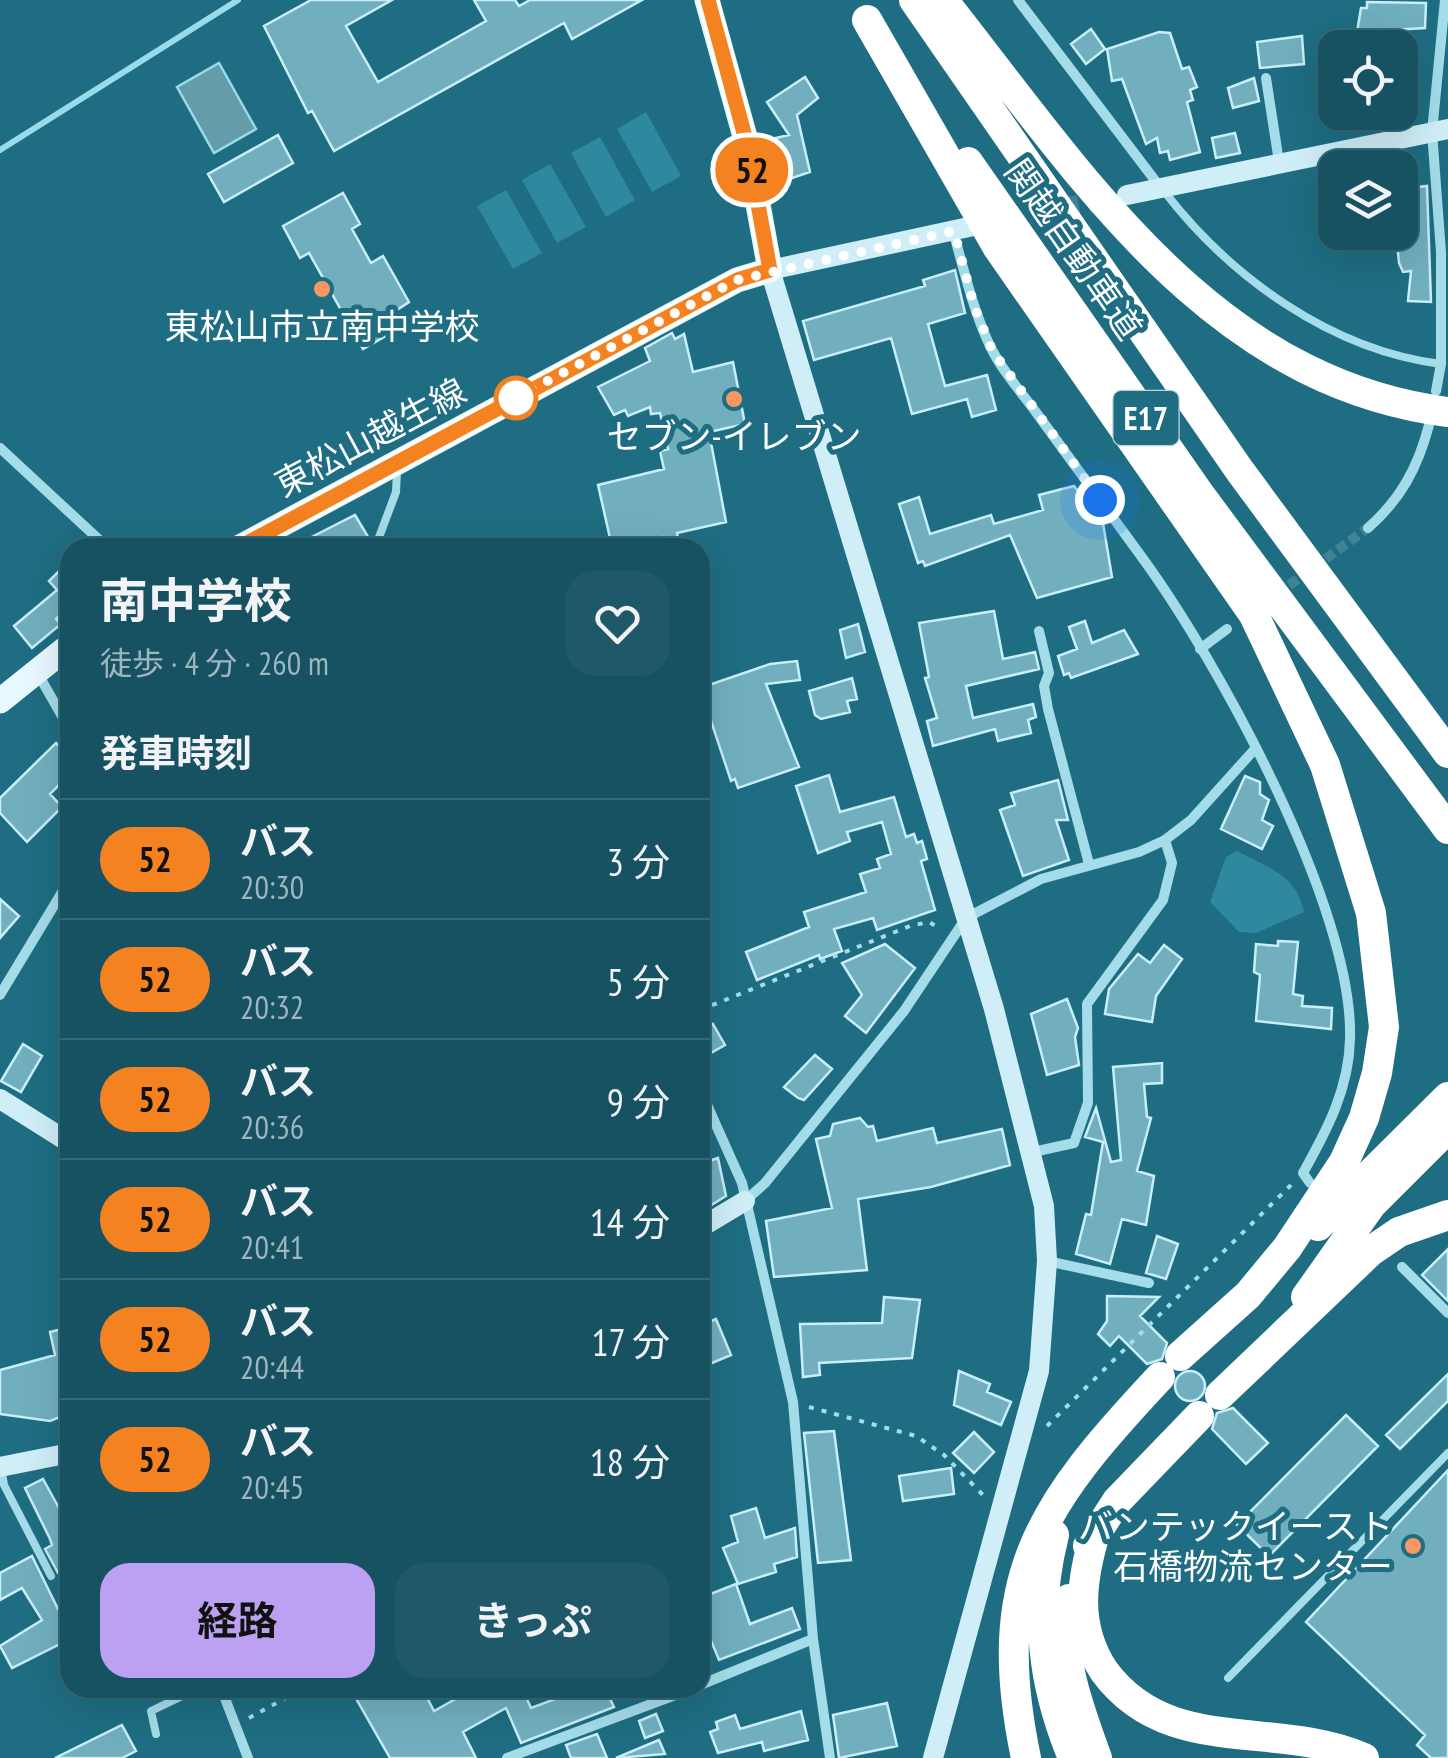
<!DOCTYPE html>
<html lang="ja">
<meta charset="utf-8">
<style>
body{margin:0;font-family:"PT Sans Narrow","Noto Sans JP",sans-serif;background:#1f5868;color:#f1f3f6;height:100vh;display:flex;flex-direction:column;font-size:38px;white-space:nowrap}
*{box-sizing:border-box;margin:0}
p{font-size:32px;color:#9eb6be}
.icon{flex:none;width:55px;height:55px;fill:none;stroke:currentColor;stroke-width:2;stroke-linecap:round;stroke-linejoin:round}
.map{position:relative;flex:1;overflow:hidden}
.details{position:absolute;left:60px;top:538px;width:650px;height:1160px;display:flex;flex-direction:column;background:#165262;border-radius:30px;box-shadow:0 10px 40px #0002,0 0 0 2px #356977}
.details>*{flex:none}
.badge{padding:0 20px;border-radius:32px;font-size:35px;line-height:65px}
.tools{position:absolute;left:1318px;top:30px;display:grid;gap:20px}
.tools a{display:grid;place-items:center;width:100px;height:100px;border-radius:20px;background:#165262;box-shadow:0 10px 40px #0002,0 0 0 2px #356977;font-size:50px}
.you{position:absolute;width:50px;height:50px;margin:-25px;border:8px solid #fff;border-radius:50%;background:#1a73e8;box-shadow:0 0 0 15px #1a73e833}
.map>.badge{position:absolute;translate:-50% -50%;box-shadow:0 0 0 5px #fff}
h2{padding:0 40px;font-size:38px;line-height:90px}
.round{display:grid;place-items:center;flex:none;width:105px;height:105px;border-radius:30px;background:#1f5868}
.overview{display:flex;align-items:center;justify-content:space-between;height:170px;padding:0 40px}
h1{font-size:48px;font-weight:700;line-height:75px}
.cta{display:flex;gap:20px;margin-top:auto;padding:20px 40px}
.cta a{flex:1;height:115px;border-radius:30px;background:#bca0f2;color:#111;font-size:40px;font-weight:700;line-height:115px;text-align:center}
.cta a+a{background:#1f5868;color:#f1f3f6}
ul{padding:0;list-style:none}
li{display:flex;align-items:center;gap:30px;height:120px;padding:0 40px;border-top:2px solid #356977}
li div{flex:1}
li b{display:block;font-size:38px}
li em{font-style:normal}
li .badge{min-width:110px;font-weight:700;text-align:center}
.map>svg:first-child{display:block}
.green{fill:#2e889e}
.water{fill:#649caa;stroke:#98dceb;stroke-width:2.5}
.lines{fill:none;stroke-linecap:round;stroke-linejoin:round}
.stream{stroke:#98dceb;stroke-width:6}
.building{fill:#71afbe;stroke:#c8eef7;stroke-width:2.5}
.street-tunnel{stroke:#408395;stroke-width:10;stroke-dasharray:10 5;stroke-linecap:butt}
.secondary-tunnel{stroke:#408395;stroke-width:20;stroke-dasharray:20 10;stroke-linecap:butt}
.path{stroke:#a4dce9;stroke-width:4;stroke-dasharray:5 8;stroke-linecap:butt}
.lane{stroke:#a4dce9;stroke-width:8}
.street{stroke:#a4dce9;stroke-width:10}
.secondary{stroke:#cfeef7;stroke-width:20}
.primary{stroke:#e7f8fe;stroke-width:25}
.highway{stroke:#fff;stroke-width:30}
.line-casing{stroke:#fff;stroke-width:22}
.line{stroke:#f58220;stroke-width:15}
.walk{stroke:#fff;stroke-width:10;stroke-dasharray:0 18}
.poi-dot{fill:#f89963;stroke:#1e6d82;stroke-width:4}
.stop-dot{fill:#fff;stroke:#f58220;stroke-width:5}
.labels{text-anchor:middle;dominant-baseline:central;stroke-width:10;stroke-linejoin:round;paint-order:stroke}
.shield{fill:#1e6d82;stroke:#bcd3da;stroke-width:2.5}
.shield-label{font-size:32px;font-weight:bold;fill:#fff}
.street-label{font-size:35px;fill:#fff;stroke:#1e6d82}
.poi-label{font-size:35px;fill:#fff;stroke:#1e6d82}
</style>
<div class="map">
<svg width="1448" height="1758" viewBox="0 0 1448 1758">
<rect width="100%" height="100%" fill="#1e6d82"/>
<path class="green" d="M646 112 681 176 652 192 617 129Z
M600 137 635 200 606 217 571 153Z
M550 164 586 227 557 243 522 180Z
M506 190 542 253 513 269 477 206Z
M1237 851C1267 867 1297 875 1304 912L1256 933 1239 932 1210 902 1226 857Z"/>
<path class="water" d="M219 63 256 129 214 153 177 87Z"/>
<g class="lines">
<path class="stream" d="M0 150 238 0"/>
</g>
<path class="building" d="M311 0H392L346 26 378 82 486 21 474 0H515L519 6 530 0H642L572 39 564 23 334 151 312 111 308 113 264 26Z
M1367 2 1426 3 1425 28 1374 31V48H1332V32H1357L1361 8H1367Z
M1091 29 1105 49 1086 64 1071 44Z
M1159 32 1170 33 1182 69 1189 67 1197 87 1190 90 1193 100 1187 102 1200 152 1170 160 1168 151 1160 153 1157 138 1146 144 1122 79 1112 81 1107 49Z
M1302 36 1304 64 1260 68 1257 42Z
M805 77 818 98 797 115 810 172 783 181 771 173 767 140 789 135 767 102Z
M1254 78 1259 101 1233 108 1228 88Z
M1362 112H1411L1412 121 1366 129Z
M1235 133 1240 153 1216 158 1212 138Z
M278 135 293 163 224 202 208 174Z
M1427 186 1431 302 1408 301 1411 271 1403 272 1399 263 1396 232H1400V189Z
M343 193 360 224 352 229 371 263 383 256 409 302 397 310 405 325 363 349 309 253 300 258 283 226Z
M955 270 965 313 928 324 945 386 987 375 996 410 972 417 967 399 912 414 891 338 814 360 803 321 925 286 923 280Z
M672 333 675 339 684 334 693 372 733 362 745 424 709 432 726 522 677 533 678 538 663 541 662 537 612 547 598 485 664 469 660 451 668 449 660 413 651 414 650 407 628 416 625 410 614 415 598 387 650 361 645 348Z
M1074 486 1103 523 1112 577 1037 598 1010 535 925 566 923 561 918 563 899 504 919 497 930 534 991 515 994 524 1043 510 1039 495Z
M355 515 370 540 358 548H290Z
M70 560V605L56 619 61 624 32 648 14 626 57 590 49 581Z
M994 611 1003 659 1035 652 1039 669 966 686 973 718 1033 704 1036 717 1028 720 1031 733 998 741 995 729 933 746 927 721 937 718 925 678 929 677 919 623Z
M1085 621 1092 643 1124 630 1138 654 1071 678 1069 673 1064 675 1058 656 1077 649 1069 627Z
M858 624 865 652 846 658 840 630Z
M797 661 800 680 766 684 799 767 738 788 735 779 731 781 700 688 770 664Z
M852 678 857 699 847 701 850 712 821 719 815 715 809 691Z
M56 743 70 757 63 765 70 774 50 794 62 807 27 842 0 813V798Z
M829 775 840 812 894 797 906 837 914 834 917 843 922 841 927 859 921 861 935 910 877 930 873 918 834 929 842 951 820 959 819 955 757 980 746 952 809 927 804 912 866 892 860 874 880 868 877 859 891 854 882 822 847 832 850 841 818 853 796 786Z
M1245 776 1260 782V794L1269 800 1262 820 1273 826 1262 849 1221 829Z
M1058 780 1068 820H1056L1069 860 1023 876 1000 810 1015 805 1011 793Z
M0 899 19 916 0 938Z
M1278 941 1298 942 1293 994 1303 996 1302 1006 1332 1008 1331 1029 1256 1021 1260 975 1254 972 1256 944 1278 946Z
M885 944 915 968 866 1033 845 1016 862 995 842 963Z
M1164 945 1182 959 1156 996 1152 1022 1105 1014 1109 989 1138 954 1150 963Z
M1067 999 1078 1028 1075 1037 1079 1065 1047 1075 1031 1014Z
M713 1024 725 1045 700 1059V1031Z
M23 1044 42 1056 21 1092 1 1081Z
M815 1055 832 1069 804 1100 798 1098 784 1087Z
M1162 1063V1083L1144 1084 1147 1117 1151 1118 1137 1171 1154 1176 1146 1225 1122 1219 1110 1264 1076 1254 1086 1214 1091 1215 1103 1142 1085 1137 1096 1108 1111 1162 1121 1160 1113 1067Z
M860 1118 868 1127 873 1126 877 1141 933 1128 937 1143 1002 1129 1010 1165 931 1187 858 1199 867 1270 774 1277 766 1221 832 1208 816 1139 830 1136 833 1124Z
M718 1158 726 1196 700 1212V1164Z
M1157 1236 1178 1244 1166 1279 1146 1273Z
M1448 1249V1301L1422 1275Z
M1107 1296 1159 1297 1140 1316 1167 1343 1162 1359 1147 1364 1119 1336 1110 1346 1098 1334 1107 1321Z
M884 1297 920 1300 912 1358 819 1363 820 1375 803 1377 800 1324 882 1323Z
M716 1319 731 1355 700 1368V1326Z
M70 1327V1413L50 1421 0 1414V1370L55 1355 50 1332Z
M959 1371 990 1384 987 1392 1011 1402 1001 1425 954 1405Z
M1175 1386a15 15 0 1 1 30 0a15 15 0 1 1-30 0Z
M1448 1374V1401L1400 1449 1386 1435Z
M1233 1408 1268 1443 1246 1464 1212 1429 1217 1413Z
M1346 1415 1378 1446 1269 1556 1237 1525Z
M834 1431 851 1560 818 1563 804 1433Z
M974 1432 994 1452 974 1473 953 1453Z
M951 1468 954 1494 903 1501 899 1476Z
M1448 1470V1758H1431L1417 1745 1425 1735 1306 1622Z
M43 1479 70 1528V1568L58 1573 45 1549 52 1545 50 1539 25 1488Z
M756 1508 765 1538 795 1528 797 1557 774 1564 776 1572 738 1584 723 1548 738 1542 731 1516Z
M32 1556 58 1609 70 1603V1639L12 1668 0 1646 42 1620 22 1588 0 1600V1573Z
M736 1584 750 1624 792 1608 800 1629 719 1660 700 1614V1598Z
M350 1688H422L434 1711 475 1688H522L531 1708 585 1688H605L614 1707 521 1743 506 1708 463 1732 476 1758H390Z
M887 1703 897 1746 839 1758 833 1715Z
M801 1711 808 1740 764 1751 762 1742 718 1753 710 1732 718 1729 716 1722 735 1715 740 1729Z
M656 1714 663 1731 645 1738 639 1721Z
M122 1725 136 1751 122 1758H55Z
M597 1734 607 1758H571L566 1745Z
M659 1740 665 1754 616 1758Z"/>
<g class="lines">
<path class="street-tunnel" d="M1277 594 1368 528"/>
<path class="secondary-tunnel" d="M1000 220 1108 199"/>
<path class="path" d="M700 1010 910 926 929 922 941 929
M809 1407 916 1436 944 1455 983 1495
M1047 1426 1293 1183
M249 1718 304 1688"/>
<path class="lane" d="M1164 191C1230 277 1331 350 1441 364
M375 548 396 492 397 471
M1 1467 4 1485 51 1576
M1228 1678 1448 1453
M156 1734 151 1711 199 1688"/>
<path class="street" d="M1018 0 1160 187
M1266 78 1279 162
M953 231C964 270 973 310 990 346 1002 371 1022 393 1038 415 1072 462 1107 509 1141 556 1218 661 1354 909 1350 1039 1349 1089 1327 1130 1303 1173L1310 1183
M1436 391 1441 364V252L1432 132 1445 0
M0 448 108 548
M1368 528C1401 499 1418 467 1429 425
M1039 631 1049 673 1044 686 1048 709 1089 864
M1200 649 1227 629
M38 674 70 730
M0 995 70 879
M700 1089 742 1183 793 1402 813 1639 700 1685
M1033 1152 1074 1143 1088 1103 1087 1004 1163 900 1172 863 1165 840
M745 1201 765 1183 904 1011 966 918 1041 879 1139 852 1165 840 1191 820 1254 750
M1047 1261 1149 1283
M1402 1267 1448 1313
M813 1639 830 1758
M221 1688 248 1758
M507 1758 694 1688"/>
<path class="secondary" d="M1127 195 1448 129
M0 1099 70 1143
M700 1228 745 1201
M0 1467 70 1453
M933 1758 1039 1371 1047 1261 1044 1206 994 1009 770 270 978 225"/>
<path class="primary" d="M238 548 737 280 770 270 747 144 707 0
M0 701 70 645"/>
<path class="highway" d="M914 0 1240 471 1448 753
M943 0C1080 173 1210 382 1448 412
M867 20 998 248 1254 615 1325 765 1371 913 1384 1027 1377 1073 1364 1118 1344 1162 1287 1248 1248 1295 1180 1356
M968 162 1201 496 1448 829
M1318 1226 1448 1097
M1306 1297 1371 1205 1448 1128
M1220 1395 1371 1251 1399 1232 1448 1215
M1096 1530C1081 1580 1074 1625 1104 1671 1168 1758 1273 1719 1364 1758
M1054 1535C1034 1613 1042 1684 1073 1758
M1088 1546 1117 1501 1199 1416
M1069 1599C1057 1653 1079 1708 1097 1758
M1026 1758C988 1577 1040 1505 1160 1377"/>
</g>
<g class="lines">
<defs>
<path id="line" d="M238 548 737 280 770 270 747 144 708 0"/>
</defs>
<use href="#line" class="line-casing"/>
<use href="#line" class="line"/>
<path class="walk" d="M516 398 737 280 954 231 974 306 992 350 1100 500"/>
</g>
<g class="poi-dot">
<circle cx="322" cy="289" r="10"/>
<circle cx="734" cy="399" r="10"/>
<circle cx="1413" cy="1546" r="10"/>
</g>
<circle class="stop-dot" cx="516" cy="398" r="20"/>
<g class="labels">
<rect class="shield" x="1113.5" y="391" width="65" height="54" rx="8"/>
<g class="shield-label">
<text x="1146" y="418">E17</text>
</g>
<g class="street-label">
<text transform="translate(1074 249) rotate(55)">関越自動車道</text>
<text transform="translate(370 437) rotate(-28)">東松山越生線</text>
</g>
<g class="poi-label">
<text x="322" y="326">東松山市立南中学校</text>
<text x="734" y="436">セブン-イレブン</text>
<text x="1393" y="1526" text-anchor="end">バンテックイースト<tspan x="1393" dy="40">石橋物流センター</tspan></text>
</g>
</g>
</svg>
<div class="tools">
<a><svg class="icon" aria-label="locate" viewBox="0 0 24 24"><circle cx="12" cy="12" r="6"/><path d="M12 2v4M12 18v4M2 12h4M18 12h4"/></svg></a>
<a><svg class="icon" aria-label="layers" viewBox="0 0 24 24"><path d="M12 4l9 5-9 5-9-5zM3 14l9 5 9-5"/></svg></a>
</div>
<div class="you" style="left:1100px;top:500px"></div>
<b class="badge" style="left:752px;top:170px;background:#f58220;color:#111">52</b>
<section class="details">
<div class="overview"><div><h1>南中学校</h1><p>徒歩 · 4 分 · 260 m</p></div><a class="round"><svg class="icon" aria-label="heart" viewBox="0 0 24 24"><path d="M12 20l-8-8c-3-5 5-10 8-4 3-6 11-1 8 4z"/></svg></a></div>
<h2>発車時刻</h2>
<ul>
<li><span class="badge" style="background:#f58220;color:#111">52</span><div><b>バス</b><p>20:30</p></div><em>3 分</em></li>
<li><span class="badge" style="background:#f58220;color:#111">52</span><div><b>バス</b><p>20:32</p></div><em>5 分</em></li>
<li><span class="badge" style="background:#f58220;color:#111">52</span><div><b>バス</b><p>20:36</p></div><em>9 分</em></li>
<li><span class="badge" style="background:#f58220;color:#111">52</span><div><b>バス</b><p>20:41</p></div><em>14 分</em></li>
<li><span class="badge" style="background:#f58220;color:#111">52</span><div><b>バス</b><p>20:44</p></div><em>17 分</em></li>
<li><span class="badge" style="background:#f58220;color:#111">52</span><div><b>バス</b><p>20:45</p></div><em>18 分</em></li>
</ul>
<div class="cta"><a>経路</a><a>きっぷ</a></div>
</section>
</div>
